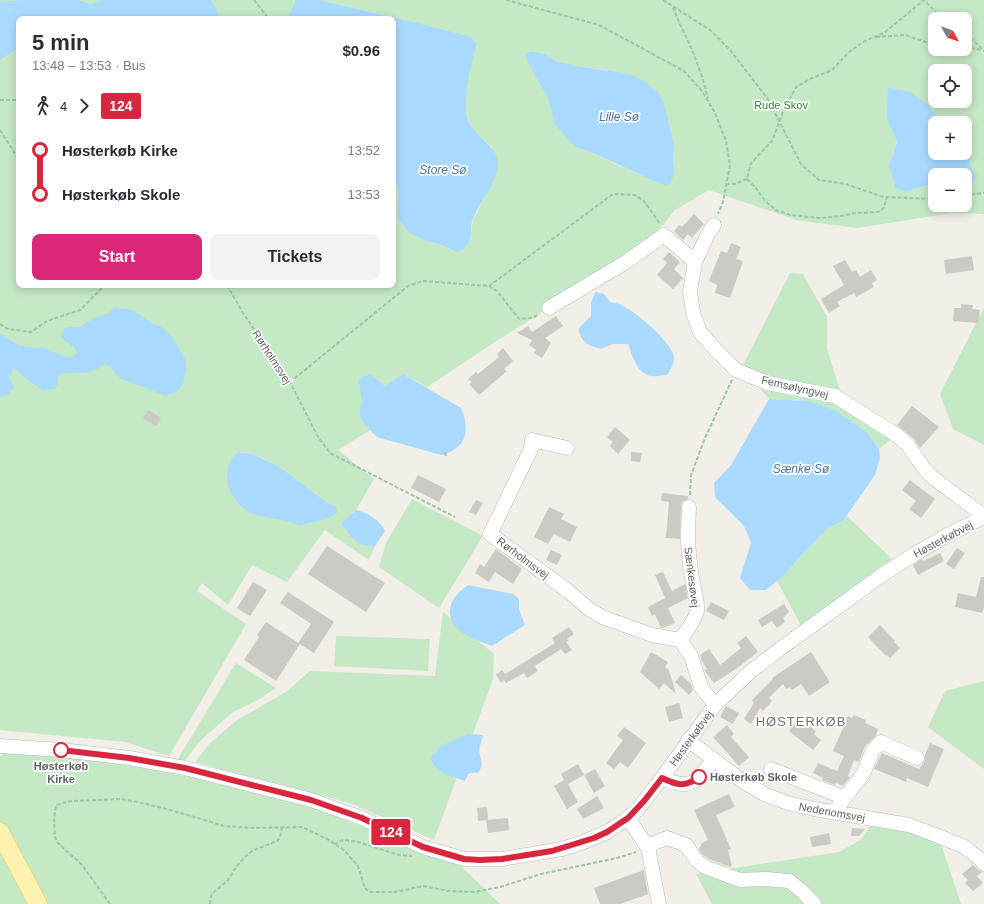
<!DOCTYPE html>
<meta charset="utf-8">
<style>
body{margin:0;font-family:Arial,sans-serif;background:#f2f2f3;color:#2b2b33;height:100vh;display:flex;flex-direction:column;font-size:15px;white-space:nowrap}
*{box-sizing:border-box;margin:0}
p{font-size:13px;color:#7c7c81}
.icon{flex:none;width:22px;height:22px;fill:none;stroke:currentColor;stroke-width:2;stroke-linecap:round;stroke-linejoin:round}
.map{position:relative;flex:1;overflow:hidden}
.panel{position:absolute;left:16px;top:16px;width:380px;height:272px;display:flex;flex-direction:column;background:#fff;border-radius:8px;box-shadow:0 2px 10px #0003}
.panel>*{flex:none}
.badge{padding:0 8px;border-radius:3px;font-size:14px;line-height:26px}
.needle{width:26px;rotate:130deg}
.buttons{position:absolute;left:928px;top:12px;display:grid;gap:8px}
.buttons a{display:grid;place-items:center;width:44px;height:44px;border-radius:8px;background:#fff;box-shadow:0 2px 10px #0003;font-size:20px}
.map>.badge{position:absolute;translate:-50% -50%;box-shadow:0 0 0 2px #fff}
.legs{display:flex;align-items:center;gap:6px;height:44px;padding:0 16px;font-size:13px}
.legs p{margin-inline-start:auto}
.head{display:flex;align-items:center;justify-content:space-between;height:68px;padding:0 16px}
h1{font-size:22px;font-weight:700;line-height:30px}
.primary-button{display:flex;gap:8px;margin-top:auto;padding:8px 16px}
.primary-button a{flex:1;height:46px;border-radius:8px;background:#db2777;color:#fff;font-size:16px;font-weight:700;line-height:46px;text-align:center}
.primary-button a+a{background:#f2f2f3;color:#2b2b33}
ul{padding:0 16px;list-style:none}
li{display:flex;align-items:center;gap:14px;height:44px;font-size:15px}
li i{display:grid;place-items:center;width:6px;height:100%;margin:0 5px;background:currentColor}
li i::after{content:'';width:10px;height:10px;margin:-5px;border:3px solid;border-radius:50%;background:#fff}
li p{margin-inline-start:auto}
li:first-child i{background:linear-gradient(#0000 50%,currentColor 0)}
li:last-child i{background:linear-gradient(currentColor 50%,#0000 0)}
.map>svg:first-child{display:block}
.green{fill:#c5e8c5;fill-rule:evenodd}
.water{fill:#aadaff}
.building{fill:#cccac5}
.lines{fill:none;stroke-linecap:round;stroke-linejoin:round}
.minor-casing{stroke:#b5b8bc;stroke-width:15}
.major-casing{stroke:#f2c960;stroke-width:19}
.path{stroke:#9cc7a9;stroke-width:2;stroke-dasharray:4 2;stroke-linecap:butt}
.minor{stroke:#fff;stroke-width:14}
.major{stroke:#fff2af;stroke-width:18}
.line-1-casing{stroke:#fff;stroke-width:9}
.line-1{stroke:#d7263d;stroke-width:6}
.stop-1-dot{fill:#fff;stroke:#d7263d;stroke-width:2}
.labels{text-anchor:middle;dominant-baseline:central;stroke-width:3.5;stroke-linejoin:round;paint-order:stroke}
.park-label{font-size:11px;fill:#348238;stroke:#fff}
.street-label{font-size:11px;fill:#5f6368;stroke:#fff}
.stop-label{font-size:11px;font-weight:bold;fill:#5f6368;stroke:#fff}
.water-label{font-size:12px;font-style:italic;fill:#4174aa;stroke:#fff}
.quarter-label{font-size:13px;letter-spacing:1px;fill:#70757a;stroke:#fff}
</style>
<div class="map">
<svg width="984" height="904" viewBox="0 0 984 904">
<rect width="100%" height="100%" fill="#f1efe8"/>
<path class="green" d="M0 0H295L288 19H19V285H393V183L396 184 399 193 397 206 429 242 442 245 456 252 470 241 473 220 495 177 492 147C484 140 471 130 468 119 462 101 470 63 477 45L413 22 319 0H984V214L951 213 857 228 796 220 709 190 675 210 646 246 498 340 427 387 403 374 385 386 372 375 359 413 363 423 370 430 338 450 374 479 356 510 351 513 369 546H375L369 560 325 530 287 582 252 565 228 605 202 583 197 591 246 624 169 756 125 742 0 730ZM935 19H965V49H935ZM531 51 545 54 556 61 577 66 607 70 668 125 674 146 673 163 675 171 665 185 615 164 593 153 575 147 555 125 548 99 525 54ZM935 71H965V101H935ZM927 104 942 123H965V143L971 148 970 164 976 178 972 186 965 182V205H935V183L906 192 895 188 891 171 888 166 894 152 897 141 887 119ZM238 452H243L265 459 315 494 327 504 324 520 308 522 300 526 291 521 253 514Z
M790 273 803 274 827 317V349L841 394 894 437 879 449 868 433 808 401 769 399 742 367Z
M984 307V445L953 429 940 394Z
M412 499 483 536 439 608 379 567 386 543Z
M846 515 894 561 802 627 777 581 785 575 796 561 828 528 843 521Z
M443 612 494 654 493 679 434 840 350 803 195 762 210 743 237 720 286 692 310 671 435 676Z
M336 636 430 639 428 671 334 666Z
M236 663 276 688 258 700 233 712 201 740 182 764 176 762Z
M984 681V769L928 727 945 691Z
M8 750 111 762 206 780 312 807 461 866 500 904H0V757Z
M871 824 907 831 941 844 961 904H712L696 874 839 852 862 839Z"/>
<path class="water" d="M23 0H77L91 4 100 0H211L216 8 219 19 180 18 19 19V47L0 60V2Z
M295 0H319L413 22 471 37 477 45C471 61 462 103 468 120 469 124 474 129 476 132 484 142 493 145 497 158 503 176 479 202 473 219 470 225 472 233 470 240 469 243 465 247 463 250L456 252 442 245 429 242 408 232 399 219 397 206 399 193 396 184 393 183V19H288Z
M531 51 545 54 556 61 577 66 630 74 644 81 659 93 664 103 674 146 673 163 675 171 670 184 665 185 654 181 593 153 575 147 555 125 548 99 528 62 525 54Z
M888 88 910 92 927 104 942 123H935V153H965V143L971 148 970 164 976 178 972 186 965 182V175H935V183L906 192 895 188 891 171 888 166 894 152 897 141 887 120Z
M595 292 604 294 610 302C615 303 621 304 625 307 637 313 674 344 674 358 674 364 670 370 667 375 662 375 655 377 651 376 636 373 633 356 628 344H613L601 349C587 345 583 344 578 329L591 316V303Z
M114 308 133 310 151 323 160 326 171 336 177 344 186 361V370L183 384 176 392 165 396 141 386 121 379 109 366 104 364 97 369 86 373H68L58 376V384L55 389 43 390 30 382 14 368 9 378 14 387 9 394 0 397V333L20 346 45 348 65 357H72L76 353 75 348 60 337 65 328 70 327H80L95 317 108 314Z
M403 374 461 408C471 430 466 449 441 455L377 437 363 423 359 413 362 403 359 381 363 376 372 375 385 386Z
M769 399 808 401 834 410 868 433 879 449 880 458 875 475 843 521 828 528 796 561 785 575 766 590H750L740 578 751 543 744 526 715 497 714 483 731 465Z
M238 452C267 454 293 477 315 494 324 500 325 503 336 506L337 513C326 523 312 520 300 526 286 518 270 519 255 515 242 511 228 493 227 480 227 467 229 460 238 452Z
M356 510C368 513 380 520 385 531L375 546C357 547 350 536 341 523 347 519 350 514 356 510Z
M468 585 513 594 519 599V609L525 625 492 646C483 642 471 639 463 633 441 617 449 598 468 585Z
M468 734 483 735 479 750 482 765 479 772 468 774 465 781C451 776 435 774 431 758L441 746Z"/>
<path class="building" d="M694 214 704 224 692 238 688 234 683 240 674 231 679 225 682 227Z
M731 243 741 247 736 259 743 261 730 298 715 293 717 285 709 281 721 251 727 253Z
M669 252 680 262 674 269 683 278 673 289 657 275 667 263 663 259Z
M972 256 974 270 946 274 944 260Z
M845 260 852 272 856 270 860 277 871 270 877 280 872 283 874 287 856 297 854 293 837 302 840 306 829 313 821 299 844 285 833 266Z
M961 304 973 305 972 309 980 310 978 323 953 321 954 308H961Z
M556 316 563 326 545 338 551 343 542 358 534 353 536 350 529 345 532 340 517 333 528 326 532 332Z
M503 348 513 361 504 369 507 371 479 395 469 384 472 382 468 379 476 372 478 374 499 357 497 354Z
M912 406 939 427 920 448 914 439 897 425Z
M149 410 161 418 156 426 143 418Z
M615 427 630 440 618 454 610 446 613 442 607 437Z
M631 452 642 453 640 462 631 461Z
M418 475 446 489 439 502 411 488Z
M910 480 935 499 921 518 909 509 916 501 902 490Z
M662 493 688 496V499L682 502 681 506 680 539 666 538 669 502 661 501Z
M476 500 483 503 476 515 469 512Z
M549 507 564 514 561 519 577 527 570 542 554 534 548 544 534 537Z
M327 546 385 583 366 612 308 574Z
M957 548 965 553 954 569 946 564Z
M496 549 522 569 513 584 495 572 489 582 475 573 480 564 484 567Z
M551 550 562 555 557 565 546 560Z
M940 553 944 561 918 575 913 565 922 559 923 561Z
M663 572 672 591 685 584 688 598 668 608 675 623 662 628H661L655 614 652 616 648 607 665 598 655 575Z
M981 577H984V607L982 613 955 607 958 593 976 597Z
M253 582 267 590 250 616 237 608Z
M288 592 334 622 314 653 298 643 311 624 280 603Z
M711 602 729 611 724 620 706 611Z
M784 604 789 612 783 618 785 622 777 628 772 621 762 627 758 620Z
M266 622 300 644 276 681 244 660 259 637 257 635Z
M880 625 895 641 894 642 900 648 890 658 887 655 886 656 868 637Z
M569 627 574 634 567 639 569 641 566 642 572 650 565 654 561 649 535 666 538 671 527 678 524 673 506 683 504 680 501 683 496 675 502 670 505 674 555 643 552 638Z
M746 636 758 652 736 669 714 683 705 671V670L707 669 702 661 700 655 709 649 720 665 741 648 737 643Z
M651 652 668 662 665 667 669 670 676 694 664 683 659 689 640 672Z
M811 652 830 682 809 696 801 684 792 690 790 687 786 689 783 684 769 698 772 701 763 711 760 708 751 724 744 719 754 703 752 700 773 679 772 678Z
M681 675 691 684 693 690 689 695 675 682Z
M679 703 683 718 669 722 665 707Z
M726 706 739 713 733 724 720 717Z
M854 715 866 720 865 723 878 729 876 736 865 746 859 762 854 760 848 776 850 777 843 786 836 783 835 785 822 780 823 778 813 773 818 763 837 771 844 756 833 751 848 716 852 718Z
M800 718 816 731 814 734 821 740 813 750 789 731Z
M727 725 734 734 731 737 749 757 739 766 713 737Z
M624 727 646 743 628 768 620 762 614 769 606 763 623 740 617 736Z
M930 743 944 749 928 787 907 778 906 782 874 769 882 753 919 769 925 761V755Z
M578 764 584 775 568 784 578 802 567 809 554 786 564 780 561 774Z
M595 769 605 786 594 793 584 775Z
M729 794 735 807 716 815 731 849 728 850 732 866 730 867 709 859 703 855 699 849 702 843 708 840 694 810Z
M597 796 604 808 583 819 577 809Z
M487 807 488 820 478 821 477 808Z
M508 818 509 830 488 833 486 820Z
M852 828 865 829 859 836H851Z
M829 833 831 844 812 847 810 837Z
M973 865 978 870 982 872 977 876 983 883 973 891 965 883 968 880 962 874Z
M644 870 648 894 620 904H600L594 888Z"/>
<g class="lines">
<defs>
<path id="minor" d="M714 225 708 234 695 262 690 291 693 313 700 332 716 350 736 370 767 383 835 396 898 436 908 445 925 470 936 480 984 516
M549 308 626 262 664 235 695 262
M567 448 532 440 531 449 490 534 568 591 589 609 602 617 652 635 680 640
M689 507C688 529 687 549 691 571 692 584 698 597 697 611 695 621 686 631 680 640L691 656 701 687 715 705
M688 740 742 781 766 795 788 803 814 809 909 825 933 834 963 846 980 859 984 864
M0 746 61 750 129 758 185 768 311 800 362 818 423 847 464 859H502L562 849 581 843 607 832 628 818 637 810 662 778 715 705 751 671 784 646 882 575 913 555 949 534 984 517
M771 769 845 798
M662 778C691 791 696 783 713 760
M834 812 863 774 873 750 881 742 917 758
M628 818 648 848 659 904
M648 848 654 843 667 838 686 845 697 861 705 867 740 880 766 879 789 881 803 892 814 904"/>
<path id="major" d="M0 832 38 904"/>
</defs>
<use href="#minor" class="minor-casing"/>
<use href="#major" class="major-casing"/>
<path class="path" d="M254 0 269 19
M506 0 599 25 684 71 702 91 715 113 726 141 730 165 723 202 718 214
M663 0 710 30 730 50 768 99 801 164 819 180 846 184 883 197 935 199
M673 7C677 19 682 28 687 39 696 58 703 78 708 98
M965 35 974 41 984 51
M876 37 905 35 929 43H935
M965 47 982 50
M0 100H19
M0 130 19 160
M747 179 756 188 765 201 776 210 790 215 821 218 841 216 856 213 878 212 884 208 887 197
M726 184H735L747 179 751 163 772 141 783 112 796 87 810 79 832 70 849 52 863 42 884 33 924 0 943 19
M965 195 984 193
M227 285 243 313 290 382 318 437 330 453 455 517
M489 286 497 291 519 319 533 318 539 314
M0 324 8 329 31 332 47 321 80 310 102 288 103 285
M290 382 408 286 423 281 489 286 613 194 635 195 644 201 660 224
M445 452 446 458
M690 495 691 475 705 438 732 380
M334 844 343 840 358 842 399 855 412 856
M110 904 82 865 58 843 55 837 54 820 56 805 71 801 122 799 147 804 188 815 224 826 254 828 302 827 327 839 344 850 358 866 365 888 370 892H395L423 886 448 891 474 892 500 887 541 874 617 858 636 852
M210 904 211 896 214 892 228 880 236 867 245 857 252 851 277 841 280 838 282 827"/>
<use href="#minor" class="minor"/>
<use href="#major" class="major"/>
</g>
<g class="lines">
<defs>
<path id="line-1" d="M61 750 129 758 185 768 311 800 362 818 423 847 464 859 480 860 502 859 552 851 594 838 607 832 628 818 644 801 662 778C677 785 684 788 699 777"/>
</defs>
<use href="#line-1" class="line-1-casing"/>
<use href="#line-1" class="line-1"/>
</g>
<g class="stop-1-dot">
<circle cx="61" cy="750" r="7"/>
<circle cx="699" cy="777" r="7"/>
</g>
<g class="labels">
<g class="park-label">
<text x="781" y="105">Rude Skov</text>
</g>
<g class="street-label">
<text transform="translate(272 357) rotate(57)">Rørholmsvej</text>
<text transform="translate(795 387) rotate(13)">Femsølyngvej</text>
<text transform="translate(943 539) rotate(-28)">Høsterkøbvej</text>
<text transform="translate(523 558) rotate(37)">Rørholmsvej</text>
<text transform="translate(692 577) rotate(83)">Sænkesøvej</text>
<text transform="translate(691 738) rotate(-54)">Høsterkøbvej</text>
<text transform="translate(832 812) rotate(10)">Nedenomsvej</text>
</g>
<g class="stop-label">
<text x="61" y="766">Høsterkøb<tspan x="61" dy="13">Kirke</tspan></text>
<text x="710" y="777" text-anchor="start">Høsterkøb Skole</text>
</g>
<g class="water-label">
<text x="619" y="117">Lille Sø</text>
<text x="443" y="170">Store Sø</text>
<text x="801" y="469">Sænke Sø</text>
</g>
<g class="quarter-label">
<text x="801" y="721">HØSTERKØB</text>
</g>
</g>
</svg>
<div class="buttons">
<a><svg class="needle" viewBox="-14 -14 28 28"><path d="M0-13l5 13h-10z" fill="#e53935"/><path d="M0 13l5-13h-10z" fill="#7c7c81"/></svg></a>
<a><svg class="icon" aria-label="locate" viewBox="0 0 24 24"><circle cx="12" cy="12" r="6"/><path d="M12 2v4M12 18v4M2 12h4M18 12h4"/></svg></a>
<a>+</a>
<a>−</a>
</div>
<b class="badge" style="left:391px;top:832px;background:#d7263d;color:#fff">124</b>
<section class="panel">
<div class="head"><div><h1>5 min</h1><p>13:48 – 13:53 · Bus</p></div><b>$0.96</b></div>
<div class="legs"><svg class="icon" aria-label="walk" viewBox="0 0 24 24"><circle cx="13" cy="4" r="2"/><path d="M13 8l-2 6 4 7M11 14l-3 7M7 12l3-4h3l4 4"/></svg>4<svg class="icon" aria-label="forward" viewBox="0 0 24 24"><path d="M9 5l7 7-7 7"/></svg><b class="badge" style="background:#d7263d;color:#fff">124</b></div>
<ul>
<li><i style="color:#d7263d"></i><b>Høsterkøb Kirke</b><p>13:52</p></li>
<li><i style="color:#d7263d"></i><b>Høsterkøb Skole</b><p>13:53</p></li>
</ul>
<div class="primary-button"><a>Start</a><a>Tickets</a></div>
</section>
</div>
